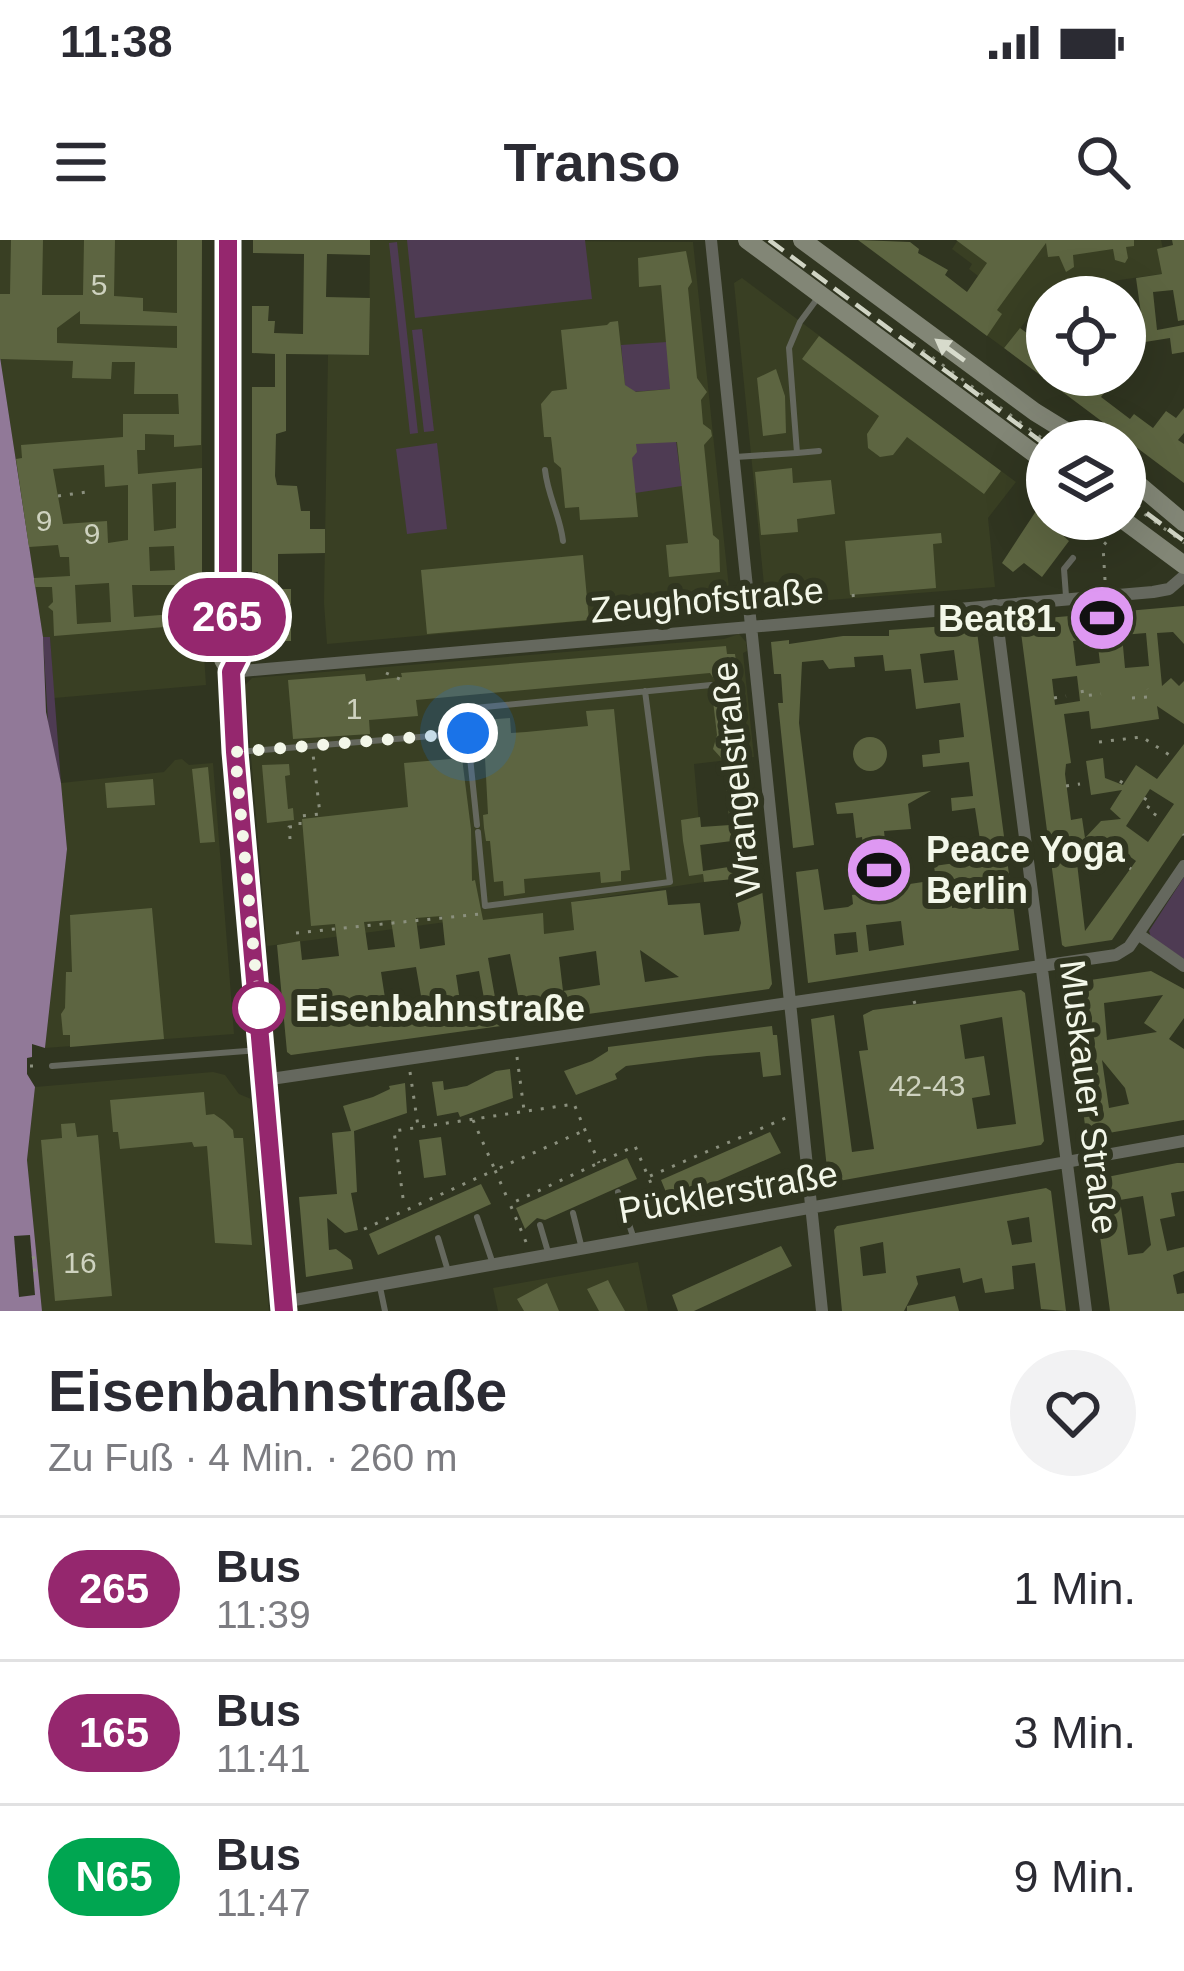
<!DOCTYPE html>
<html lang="de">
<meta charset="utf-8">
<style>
body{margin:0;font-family:Helvetica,sans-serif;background:#f2f2f3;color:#2b2b33;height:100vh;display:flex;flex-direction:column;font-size:45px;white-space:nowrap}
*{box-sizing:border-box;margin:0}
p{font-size:39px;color:#7c7c81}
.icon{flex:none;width:66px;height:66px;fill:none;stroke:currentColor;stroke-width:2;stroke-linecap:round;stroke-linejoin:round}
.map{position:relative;height:1071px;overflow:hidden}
.panel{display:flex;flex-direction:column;background:#fff;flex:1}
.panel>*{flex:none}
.badge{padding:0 24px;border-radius:39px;font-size:42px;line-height:78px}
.fabs{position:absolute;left:1026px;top:36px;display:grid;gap:24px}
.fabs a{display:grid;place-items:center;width:120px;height:120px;border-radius:50%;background:#fff;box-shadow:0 12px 48px #0002;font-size:60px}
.you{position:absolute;width:60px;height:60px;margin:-30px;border:9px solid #fff;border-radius:50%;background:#1a73e8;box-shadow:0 0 0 18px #1a73e833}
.map>.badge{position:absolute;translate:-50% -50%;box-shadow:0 0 0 6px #fff}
.round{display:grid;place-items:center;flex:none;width:126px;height:126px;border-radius:63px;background:#f2f2f3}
.head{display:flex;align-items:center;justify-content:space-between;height:204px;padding:0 48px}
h1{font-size:57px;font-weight:800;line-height:90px}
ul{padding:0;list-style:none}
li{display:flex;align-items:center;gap:36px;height:144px;padding:0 48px;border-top:3px solid #e1e1e2}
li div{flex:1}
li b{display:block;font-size:45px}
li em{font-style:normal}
li .badge{min-width:132px;font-weight:700;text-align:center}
.status{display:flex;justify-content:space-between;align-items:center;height:84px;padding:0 60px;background:#fff;direction:ltr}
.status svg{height:33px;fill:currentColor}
header{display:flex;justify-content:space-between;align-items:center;height:156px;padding:0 48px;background:#fff;font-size:54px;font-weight:800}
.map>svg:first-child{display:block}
.built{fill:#393f23}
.green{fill:#4e3b53}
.water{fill:#917998}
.pier{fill:#303520}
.building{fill:#5d6541;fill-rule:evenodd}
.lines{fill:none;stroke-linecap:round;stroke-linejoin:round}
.path{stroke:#8b907e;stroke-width:3;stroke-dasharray:3 9;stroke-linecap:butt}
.lane{stroke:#65685e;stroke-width:6}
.street{stroke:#65685e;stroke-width:12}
.secondary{stroke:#828676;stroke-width:18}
.rail{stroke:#d0d4c4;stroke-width:4.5;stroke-dasharray:18 9;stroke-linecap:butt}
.oneway{fill:#d7dbcc}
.line-casing{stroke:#fff;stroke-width:27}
.line{stroke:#95276e;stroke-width:18}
.walk{stroke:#f3f7e9;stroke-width:12;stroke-dasharray:0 21.6}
.stop-dot{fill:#fff;stroke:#95276e;stroke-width:6}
.labels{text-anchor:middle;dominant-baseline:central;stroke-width:12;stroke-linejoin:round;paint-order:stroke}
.number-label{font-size:30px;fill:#ced2bf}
.street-label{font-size:36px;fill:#f3f7e9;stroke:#303520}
.poi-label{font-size:36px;font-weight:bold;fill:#f3f7e9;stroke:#303520;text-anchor:end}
.stop-label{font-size:36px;font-weight:bold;fill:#f3f7e9;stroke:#303520;text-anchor:start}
</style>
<div class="status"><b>11:38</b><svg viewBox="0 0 49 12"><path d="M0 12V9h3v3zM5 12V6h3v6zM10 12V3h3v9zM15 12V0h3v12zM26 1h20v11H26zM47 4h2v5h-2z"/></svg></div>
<header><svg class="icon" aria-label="menu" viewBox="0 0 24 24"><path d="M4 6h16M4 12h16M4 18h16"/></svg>Transo<svg class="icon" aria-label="search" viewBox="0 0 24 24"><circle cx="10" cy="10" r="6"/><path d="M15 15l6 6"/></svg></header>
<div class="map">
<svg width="1184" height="1071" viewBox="0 0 1184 1071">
<rect width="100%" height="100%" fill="#303520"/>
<path class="built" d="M0 0H202V384L206 445 54 458 50 398 43 397 0 117Z
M370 0 693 2 731 368 327 404 324 363 328 115H369Z
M958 0H1161L1168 33 1051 50 1004 108 963 78 981 54 974 42 978 36 969 29 972 24 952 9Z
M742 38 1016 242 988 278 995 347 766 365 734 43Z
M739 394 746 402 747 411 743 413 754 517 694 524 704 642 571 662 574 690 480 707 476 678 267 706 245 445 252 438 724 399Z
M182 519 189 525 213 523 234 794 45 808 67 609 61 543 164 532 175 520Z
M213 832 225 835 239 854 251 859 269 1071H42L27 920 35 847Z
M638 1022 648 1071H498L493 1048Z"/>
<path class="green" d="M407 0H585L592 59 415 78Z
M397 2 418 193 410 194 389 3Z
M422 89 434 191 424 192 412 90Z
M667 102 670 149 631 152 625 146 621 105Z
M676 201 682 246 635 253 631 214 636 204Z
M437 203 447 289 407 294 396 209Z
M43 397H50L61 543 49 500Z
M1184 637V719L1151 697 1149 691Z"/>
<path class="water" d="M0 117 43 397 46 472 61 543 67 609 45 808 32 804V817L27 818V834L35 847 27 920 42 1071H0Z"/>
<path class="pier" d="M30 995 35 1055 19 1057 14 996Z"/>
<path class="building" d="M11 0H43L42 55H83L84 0H115L114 56 143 58V71L177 73V0H202L201 205 174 207V195L145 194V210H137L138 234 202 228V384L54 396 53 371 48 367 53 362 52 347H35L34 338 70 336 69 317H60L58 305 29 307 16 219 22 218 21 205 123 197V174H179L178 154H134L135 122H112L111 139 72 138 73 121 0 119V54H10ZM80 71V84L177 86V108L57 103V88ZM104 225 105 247 128 245V300L108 303 107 281 63 284 53 229ZM176 242V288L154 291 152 244ZM174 306 175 330 150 331 149 307ZM109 343 111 382 77 384 75 345ZM132 345H175L174 374 134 377Z
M253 0H370V15L327 14 326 57 370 58 369 115 286 114V191L276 194 275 236 277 245 297 246 301 271H310V289H325V313L278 314V349H291V364H284V385H291V401H258V385H265V365H258V332H252V147H275V114L252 113V66H269L268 81H275L274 93 303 94 304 14 253 13Z
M858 0 910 2 919 9 918 13 948 30 945 35 967 52 987 23 956 0H1134V6L1126 7 1128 18 1125 23 1115 20 1113 9 1073 15 1074 27 1066 32 1059 16 1048 17 1046 3 997 70 1002 74 987 96Z
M1172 0H1184V80L1178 81 1173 50 1153 52 1157 90 1184 85V112L1172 114 1170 98 1145 102 1136 38 1162 34 1157 9 1173 5Z
M686 11 692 42 688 48 697 138 707 152 701 160 703 184 711 190 712 196 704 205 713 295 719 300 720 332 669 337 666 305 688 303 677 202 636 204 637 212 632 218 638 277 580 280 579 267 565 268 561 228 554 222 551 197H544L541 164 552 151 567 149 561 90 607 85 610 82 618 81 625 145 636 152 670 149 661 45 639 47 638 18Z
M1020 88 1047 108V135H1102L1096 142 1107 149 1101 157 1130 179 1134 174 1153 188 1166 171 1176 178 1184 168V193L1178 200 1184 204V243L1004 108Z
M819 96 1001 231 984 254 907 197 893 215 880 217 868 208 867 194 879 176 802 119Z
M776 129 785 156 786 193 763 196 757 138Z
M792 228 793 243 831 240 835 274 797 279 798 292 761 295 755 232Z
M1036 271 1069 301 1042 337 1024 323 1013 332 1002 323Z
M941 293 942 303 933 304 936 348 850 355 845 301Z
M583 315 589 380 427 394 421 330Z
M1184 366V404L1173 392 1157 393 1162 446 1171 438 1179 446 1184 441V484L1157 466 1159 479 1100 488 1091 489 1089 471 1064 474 1071 523 1066 524 1065 534 1071 580 1082 578 1085 598 1101 581 1121 579 1110 569 1122 550 1091 555 1086 521 1103 518 1105 538 1123 545 1136 525 1157 539 1184 504V593L1112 700 1065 707 1062 705 1020 385 1024 380ZM1146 393 1149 426 1125 428 1122 395ZM1097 398 1100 423 1076 426 1073 401ZM1077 436 1080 461 1055 465 1052 439ZM1150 549 1174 564 1148 602 1126 586ZM1055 593 1104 607 1114 605 1136 621 1085 691 1075 606Z
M976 384 1019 710 808 743 796 632 818 629 824 670 848 667 853 664 852 655 868 653 862 597 856 598 853 573 837 574 835 563 931 551 908 564 911 589 884 591 890 647 936 640 934 626 983 619 975 568 952 571 951 558 973 556 969 522 923 527 922 515 940 513 939 500 964 497 960 463 916 469 911 429 885 431 883 415 854 417 855 427 838 428 829 429 823 420 802 422 799 483 814 605 793 608 778 463H783L781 434H774L771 402 789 400V404L843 396H889V390ZM954 410 958 440 924 443 920 414ZM972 638 973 641 985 640 988 664 952 668 951 640ZM901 681 904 705 869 711 866 685ZM856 692 858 712 836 715 834 694Z
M726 406 727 414H735L746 497 772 744 769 749 291 815 287 812 277 705 300 701 302 720 339 716 335 684 311 686 302 579 408 567 404 523 462 518 471 589 472 641 475 640 483 680 543 673 544 694 574 690 571 662 666 650 668 665 700 663 704 695 739 691 741 683 733 639 704 642 703 634 689 636 683 601 681 580 700 577 701 587 730 585 723 520 713 509 717 495 712 452 718 445 710 433 416 460 418 476 369 480 370 494 293 499 288 440 365 434 366 441 402 437 401 433ZM732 601 735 626 703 631 700 605ZM442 676 445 705 420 709 416 678ZM391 680 395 707 368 710 364 682ZM640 710 679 737 645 742ZM596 711 600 745 563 751 559 717ZM510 714 519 760 496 763 488 718ZM416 727 424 773 373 780 370 761 385 758 381 732ZM479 731 485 764 461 768 456 735ZM337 756 339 776 307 782 305 760Z
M614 469 630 630 621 631V641L601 643 600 632 524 639 525 653 504 656 503 641 494 642 490 601H486L484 588 483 575 488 574 483 480 510 478 511 493 526 492 588 486 586 471Z
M853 514a17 17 0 1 1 34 0a17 17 0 1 1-34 0Z
M289 524 290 535 285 536 288 569 293 568 294 580 267 583 262 525Z
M208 527 215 602 200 603 192 529Z
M153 539 155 565 107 568 105 543Z
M152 668 164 799 70 807V795H63L61 774 65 768 66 732H72L70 675Z
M1151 731 1184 749V778L1169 799 1184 809V880L1091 896 1086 893 1067 746 1070 743ZM1163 755 1144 783 1157 792 1107 800 1104 763ZM1102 820 1125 848 1129 864 1109 868Z
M1021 750 1025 753 1044 901 1041 905 833 942 828 938 811 779 834 775 852 912 874 909 859 811 868 810 863 775 873 770ZM1002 777 1016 884 977 889 972 858 990 855 984 816 965 819 960 785Z
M772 786 773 795H777L781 835 763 837 760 812 707 816 626 826 615 834 617 839 576 855 564 831 592 821 608 811V807Z
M510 829 513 858 460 877 458 872 437 876 432 842 443 841 444 850 467 846 496 831Z
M405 843 407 873 354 891 357 952 351 953 358 990 345 993 327 978 329 1010 336 1009 351 1020 353 1029 306 1037 299 957 337 954 332 893 351 891 343 866 373 857 390 849 389 846Z
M204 852 206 875 214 874 224 881 233 890 234 898H243L252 1005 215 1003 207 906 194 907 192 902 120 909 118 892H113L110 860Z
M75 883 77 897 98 895 112 1056 55 1061 41 900 62 898 61 884Z
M770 892 781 913 670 962 661 940Z
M441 897 446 935 424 938 419 900Z
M627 918 637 939 545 980 537 978 525 989 516 968Z
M1177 923H1184V951L1171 953 1175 976 1160 979 1167 1011 1184 1007V1031L1173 1035 1177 1054 1184 1053V1071H1110L1093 944 1097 939ZM1143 956 1151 1005 1143 1013 1128 1015 1120 960Z
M481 944 491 964 378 1015 369 994Z
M1046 948 1051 951 1066 1071 1041 1069 1035 1023 1012 1026 1014 1049 985 1053 982 1038 963 1043 960 1028 916 1036 918 1044 904 1071H842L834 990 837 986ZM1029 977 1032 1002 1012 1005 1007 981ZM883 1002 886 1033 863 1036 860 1007Z
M781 1006 792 1026 694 1071H678L672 1055Z
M608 1040 613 1050 625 1071H599L587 1049Z
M547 1043 559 1071H524L517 1059Z
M955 1056 959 1071H907V1066Z"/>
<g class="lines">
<path class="path" d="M913 103 1047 202
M58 256 87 252
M1125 260 1184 303
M1105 340 1103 306 1108 300
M853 354 854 362
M386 433 402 440
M1082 450 1083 456 1101 454
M1054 458 1066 456
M1132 458 1148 457 1147 449
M1099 502 1142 497 1174 518
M1120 541 1124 544
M1066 546 1080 544
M1144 558 1151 563 1147 569 1163 580
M1183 594 1184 595
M290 599 289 587 300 586V576L320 574 313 514
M1120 621 1131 629
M296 693 480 674
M914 761 915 764
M517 817 524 870
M30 826H42
M410 832 418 886
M473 880 495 930 583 891
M650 936 788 877
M403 958 394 891 574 864 599 923
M364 989 495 930 509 962
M526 1002 510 964 635 906 665 976
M32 1018 38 1017
M33 1030H39"/>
<path class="lane" d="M797 213 819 211
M735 217 797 213 789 108 800 82 817 59
M545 230C548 257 560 275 563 301
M1066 356 1064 329 1073 318
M238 512 468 493
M477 585 465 469 711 445
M478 592 485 666 670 642 645 451
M52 826 258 810
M618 952 633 996
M573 973 582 1009
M477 977 493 1024
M540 985 548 1012
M438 998 448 1031
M380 1047 385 1071"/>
<path class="street" d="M711 0 822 1071
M995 365 1086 1071
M231 432 1153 352 1169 349 1184 336
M1138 694 1184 726
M264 840 1116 715 1129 707 1184 626
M283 1062 1184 901"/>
<path class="secondary" d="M228 0V390L237 411 231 432 235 512 284 1071
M747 0 1047 223
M802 0 1035 172 1082 201
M1125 233 1184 283
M1122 279 1184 325
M228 390C218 408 218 416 231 432"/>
<path class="rail" d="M769 0 1047 206
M1125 257 1184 301"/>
</g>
<defs><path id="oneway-solid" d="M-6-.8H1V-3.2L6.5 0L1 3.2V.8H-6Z" transform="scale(3)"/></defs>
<use class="oneway" href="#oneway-solid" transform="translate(950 110) rotate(-144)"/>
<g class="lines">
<defs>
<path id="line" d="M228 0V390L237 404 238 418 231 432 235 512 284 1071"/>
</defs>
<use href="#line" class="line-casing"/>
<use href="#line" class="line"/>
<path class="walk" d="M259 768 235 512 468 493"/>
</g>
<defs>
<symbol id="stadium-disc" viewBox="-11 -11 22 22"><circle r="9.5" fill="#de98f2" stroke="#303520"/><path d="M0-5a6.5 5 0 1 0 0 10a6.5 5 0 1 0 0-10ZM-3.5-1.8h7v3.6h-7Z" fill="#111"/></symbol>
</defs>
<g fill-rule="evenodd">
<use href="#stadium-disc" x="1064" y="340" width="76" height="76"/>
<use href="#stadium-disc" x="841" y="592" width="76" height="76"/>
</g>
<circle class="stop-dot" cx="259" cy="768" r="24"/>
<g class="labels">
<g class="number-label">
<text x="99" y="44">5</text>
<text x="44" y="280">9</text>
<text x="92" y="293">9</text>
<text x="354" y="468">1</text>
<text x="927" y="845">42-43</text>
<text x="80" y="1022">16</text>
</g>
<g class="street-label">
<text transform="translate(707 360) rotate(-5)">Zeughofstraße</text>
<text transform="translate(736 539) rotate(-96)">Wrangelstraße</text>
<text transform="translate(1089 857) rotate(83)">Muskauer Straße</text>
<text transform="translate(728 952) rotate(-10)">Pücklerstraße</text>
</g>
<g class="poi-label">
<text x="1056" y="378">Beat81</text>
<text x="926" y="609" text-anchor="start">Peace Yoga<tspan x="926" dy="41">Berlin</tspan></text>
</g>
<g class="stop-label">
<text x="295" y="768">Eisenbahnstraße</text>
</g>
</g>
</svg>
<div class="fabs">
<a><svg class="icon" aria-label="locate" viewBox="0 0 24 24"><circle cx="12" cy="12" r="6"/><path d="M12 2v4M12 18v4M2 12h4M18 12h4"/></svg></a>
<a><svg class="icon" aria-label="layers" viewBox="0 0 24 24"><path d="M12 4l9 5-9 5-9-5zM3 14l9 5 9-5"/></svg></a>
</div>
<div class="you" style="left:468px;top:493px"></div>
<b class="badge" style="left:227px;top:377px;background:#95276e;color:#fff">265</b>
</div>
<section class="panel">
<div class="head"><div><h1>Eisenbahnstraße</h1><p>Zu Fuß · 4 Min. · 260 m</p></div><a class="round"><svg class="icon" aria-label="heart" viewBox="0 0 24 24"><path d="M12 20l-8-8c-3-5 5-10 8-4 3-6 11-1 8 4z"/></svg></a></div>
<ul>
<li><span class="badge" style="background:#95276e;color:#fff">265</span><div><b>Bus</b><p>11:39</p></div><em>1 Min.</em></li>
<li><span class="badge" style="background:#95276e;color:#fff">165</span><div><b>Bus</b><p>11:41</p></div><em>3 Min.</em></li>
<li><span class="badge" style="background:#00a651;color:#fff">N65</span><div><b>Bus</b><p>11:47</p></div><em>9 Min.</em></li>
</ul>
</section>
